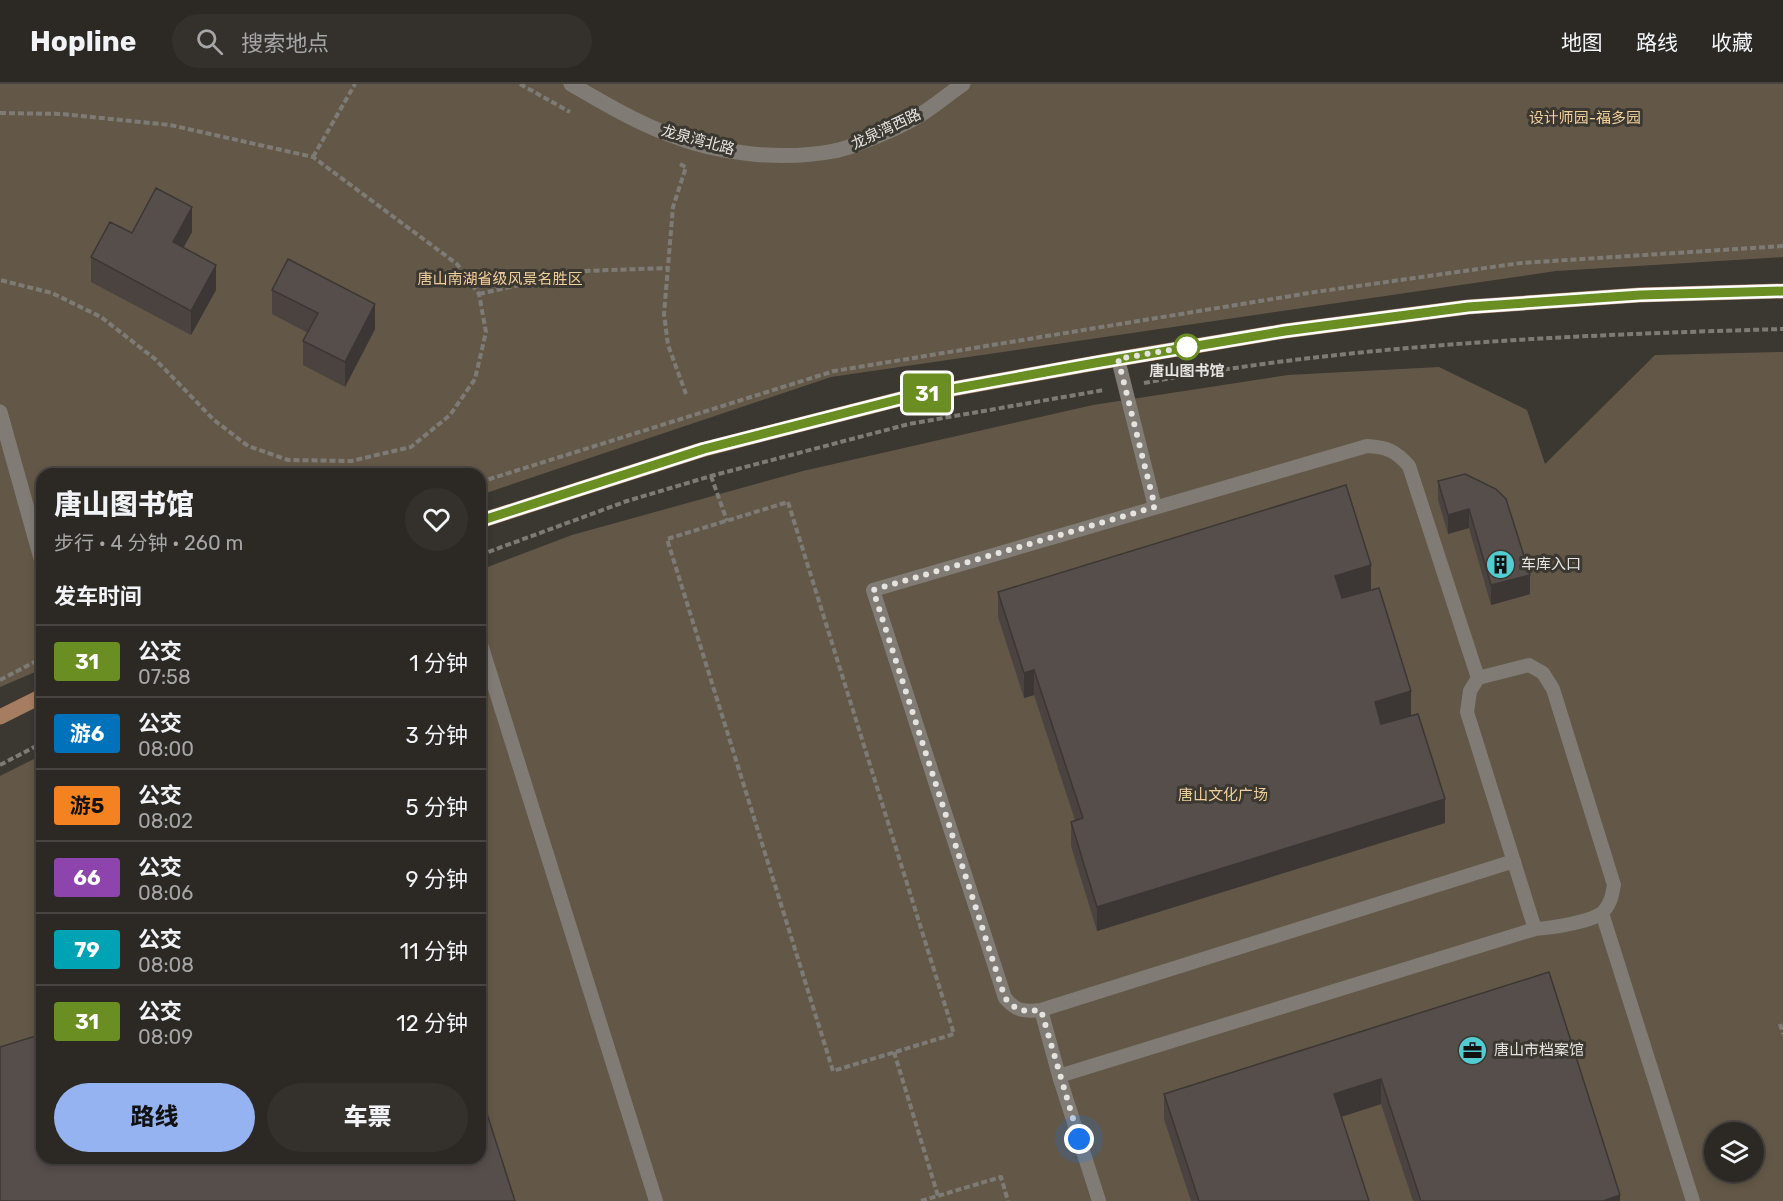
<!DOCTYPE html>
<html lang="zh">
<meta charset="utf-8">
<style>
body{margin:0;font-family:Rubik,"Noto Sans SC",sans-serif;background:#34312d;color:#f1f3f6;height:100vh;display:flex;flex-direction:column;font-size:22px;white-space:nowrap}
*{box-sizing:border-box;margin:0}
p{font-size:20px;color:#a6a6a7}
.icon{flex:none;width:33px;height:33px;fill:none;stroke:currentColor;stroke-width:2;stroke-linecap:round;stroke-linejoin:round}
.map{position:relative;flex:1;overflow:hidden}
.sheet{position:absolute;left:36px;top:384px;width:450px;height:696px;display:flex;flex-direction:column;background:#2c2925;border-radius:18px;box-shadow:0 3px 9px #0003,0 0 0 2px #484542}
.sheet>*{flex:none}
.badge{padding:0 12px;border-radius:4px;font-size:21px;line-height:39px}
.buttons{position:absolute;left:1704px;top:1038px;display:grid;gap:12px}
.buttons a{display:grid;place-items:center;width:60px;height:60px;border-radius:50%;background:#2c2925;box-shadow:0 3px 9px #0003,0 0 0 2px #484542;font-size:30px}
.you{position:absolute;width:30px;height:30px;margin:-15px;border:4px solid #fff;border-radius:50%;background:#1a73e8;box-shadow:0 0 0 9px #1a73e833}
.map>.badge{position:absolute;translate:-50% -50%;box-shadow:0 0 0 3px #fff}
h2{padding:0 18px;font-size:22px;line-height:54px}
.round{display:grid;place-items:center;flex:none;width:63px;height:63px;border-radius:32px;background:#34312d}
.headline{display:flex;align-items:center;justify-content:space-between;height:102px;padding:0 18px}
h1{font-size:28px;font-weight:800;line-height:45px}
.primary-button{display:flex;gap:12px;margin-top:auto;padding:12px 18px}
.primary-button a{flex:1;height:69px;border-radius:36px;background:#95b2f1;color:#111;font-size:24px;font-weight:800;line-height:69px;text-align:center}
.primary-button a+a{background:#34312d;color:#f1f3f6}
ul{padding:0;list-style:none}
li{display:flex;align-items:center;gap:18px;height:72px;padding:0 18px;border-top:2px solid #484542}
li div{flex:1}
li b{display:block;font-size:22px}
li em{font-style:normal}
li .badge{min-width:66px;font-weight:700;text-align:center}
header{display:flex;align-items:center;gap:36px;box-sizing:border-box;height:84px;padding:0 30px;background:#2c2925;border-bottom:2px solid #484542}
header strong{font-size:28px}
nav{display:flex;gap:33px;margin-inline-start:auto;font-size:21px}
.search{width:420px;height:54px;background:#34312d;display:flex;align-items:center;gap:15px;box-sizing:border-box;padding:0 21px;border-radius:33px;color:#a6a6a7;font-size:22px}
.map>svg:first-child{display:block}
.green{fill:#635847;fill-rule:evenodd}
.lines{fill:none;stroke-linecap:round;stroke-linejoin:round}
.path{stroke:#7e7b76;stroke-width:4;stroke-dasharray:6 3;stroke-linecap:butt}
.lane{stroke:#807c75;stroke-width:14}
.street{stroke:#807c75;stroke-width:15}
.secondary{stroke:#a67d60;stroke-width:15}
.wall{fill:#4a4340}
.shaded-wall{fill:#3c3734}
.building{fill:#564e4b;stroke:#3c3734;stroke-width:1.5}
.line-casing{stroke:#fff;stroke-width:14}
.line{stroke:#6b8e23;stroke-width:9}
.walk{stroke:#e5e3df;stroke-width:6;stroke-dasharray:0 10.8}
.stop-dot{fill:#fff;stroke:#6b8e23;stroke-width:3}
.labels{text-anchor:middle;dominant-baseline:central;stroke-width:6;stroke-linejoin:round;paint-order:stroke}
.park-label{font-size:15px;fill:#f0cf9a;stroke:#3b3731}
.street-label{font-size:15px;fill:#e5e3df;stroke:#3b3731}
.stop-label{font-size:15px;font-weight:bold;fill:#e5e3df;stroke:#3b3731}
.poi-label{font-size:15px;fill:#e5e3df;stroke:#3b3731;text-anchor:start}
</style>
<header>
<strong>Hopline</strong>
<div class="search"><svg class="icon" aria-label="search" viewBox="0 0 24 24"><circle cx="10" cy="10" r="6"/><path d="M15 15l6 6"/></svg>搜索地点</div>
<nav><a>地图</a><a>路线</a><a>收藏</a></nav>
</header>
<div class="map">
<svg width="1783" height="1117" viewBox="0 0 1783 1117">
<rect width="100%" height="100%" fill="#3b3731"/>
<path class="green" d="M0 0H1783V173L1556 187 831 293 480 411V390H42V585L0 603Z
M1783 268V1117H0V692L42 671V1074H480V486L572 451 803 387 1093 321 1288 291 1439 283 1527 326 1545 380 1655 271ZM1714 1048H1754V1088H1714Z"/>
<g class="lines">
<path class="path" d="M520 0 570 28
M0 29 62 30 170 41 313 73 457 180 479 210 486 248 475 295 450 331 411 363 351 377 288 376 248 362 214 336 155 275 101 233 52 209 0 196
M313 73 355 0
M680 80 686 83 673 123 664 230 668 261 686 310
M479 210 583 187 668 184
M1144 299C1354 260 1570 251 1783 245
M711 392 727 437
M480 398 834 287 1315 208 1521 179 1783 162
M788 418 954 950 833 987 667 455Z
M480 471 627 417 711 392 909 340 1104 306
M0 596 42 574
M0 681 42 659
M1780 940 1783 950
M894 968 938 1112
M921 1117 1001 1093 1008 1117"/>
<path class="lane" d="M1118 275 1155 423
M480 557 656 1117
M1478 594 1409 382C1396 367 1387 363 1367 362L873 506 1005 914C1016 927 1024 928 1041 926L1514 777
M1602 829 1693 1117
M1041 926 1059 992 1535 845C1550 844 1594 838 1604 827 1611 819 1612 811 1614 801L1553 605 1543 589 1529 581 1478 594 1470 607 1467 628 1535 845
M1059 992 1099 1117"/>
<path class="street" d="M571 0C602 18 634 37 668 50 717 70 782 77 834 67 852 64 898 44 915 34 931 25 947 11 963 0
M0 328 42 478"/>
<path class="secondary" d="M480 437 701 366 908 313 1118 275 1285 247 1468 223 1639 211 1783 207
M0 633 42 612"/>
</g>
<path class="wall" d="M192 148 183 164 216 206 191 251 91 198V173L132 149Z
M272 206 375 245 345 303 303 281V257L308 249 272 230Z
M1465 390 1530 510 1491 521 1469 444 1448 450 1438 416V397Z
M1371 506 1445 739 1097 847 1071 762V738L1075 736 1034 611 1024 614 998 533V508Z
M1549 888 1620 1117H1413L1381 1020 1341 1033 1369 1117H1191L1164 1035V1010Z"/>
<path class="shaded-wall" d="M192 123V148L173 183V158Z
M216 181V206L191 251V227Z
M375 220V245L345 303V278Z
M1469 425V444L1448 450V431Z
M1371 481V506L1335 516V492Z
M1530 491V510L1491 521V501Z
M1034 586V611L1024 614V589Z
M1411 607V632L1375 643V618Z
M1445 715V739L1097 847V823Z
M1381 995V1020L1334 1035V1010Z
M1620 1111V1117H1603Z"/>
<path class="building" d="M156 104 192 123 173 158 216 181 191 227 91 173 110 138 132 149Z
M288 175 375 220 345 278 303 257 318 229 272 206Z
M1465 390 1496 405 1506 415 1530 491 1491 501 1469 425 1448 431 1438 397Z
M1346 401 1371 481 1335 492 1342 514 1379 504 1411 607 1375 618 1381 640 1418 630 1445 715 1097 823 1071 738 1083 734 1034 586 1024 589 998 508Z
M1549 888 1620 1111 1603 1117H1421L1381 995 1334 1010 1369 1117H1199L1164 1010Z
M42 950V1074H480V1008L515 1117H0V963Z"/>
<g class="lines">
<defs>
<path id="line" d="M480 437 704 365 908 313 1095 279 1285 247 1468 223 1640 211 1783 207"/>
</defs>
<use href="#line" class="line-casing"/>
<use href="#line" class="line"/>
<path class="walk" d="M1079 1055 1041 926C1024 928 1016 927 1005 914L873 506 1155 423 1118 275 1187 263"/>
</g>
<defs>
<symbol id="building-disc" viewBox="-11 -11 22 22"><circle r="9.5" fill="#51ccd1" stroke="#3b3731"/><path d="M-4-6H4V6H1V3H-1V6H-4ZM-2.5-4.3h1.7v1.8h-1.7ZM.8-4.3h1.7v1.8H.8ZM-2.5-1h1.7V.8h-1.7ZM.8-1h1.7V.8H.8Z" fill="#111"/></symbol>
<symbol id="office-disc" viewBox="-11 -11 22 22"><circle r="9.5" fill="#51ccd1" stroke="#3b3731"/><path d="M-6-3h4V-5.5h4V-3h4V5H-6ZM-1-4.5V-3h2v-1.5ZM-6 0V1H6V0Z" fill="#111"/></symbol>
</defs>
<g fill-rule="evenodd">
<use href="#building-disc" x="1484" y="464" width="33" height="33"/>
<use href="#office-disc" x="1456" y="950" width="33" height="33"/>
</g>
<circle class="stop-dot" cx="1187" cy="263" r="12"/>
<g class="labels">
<g class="park-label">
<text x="1585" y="34">设计师园-福多园</text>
<text x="500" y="195">唐山南湖省级风景名胜区</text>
<text x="1223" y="711">唐山文化广场</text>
</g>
<g class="street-label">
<text transform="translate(886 45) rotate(-25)">龙泉湾西路</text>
<text transform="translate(698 56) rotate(15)">龙泉湾北路</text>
</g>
<g class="stop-label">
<text x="1187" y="287">唐山图书馆</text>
</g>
<g class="poi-label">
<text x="1521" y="480">车库入口</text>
<text x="1494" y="966">唐山市档案馆</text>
</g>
</g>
</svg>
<div class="buttons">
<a><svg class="icon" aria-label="layers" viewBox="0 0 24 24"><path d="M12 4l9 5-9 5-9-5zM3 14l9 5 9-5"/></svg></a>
</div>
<div class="you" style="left:1079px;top:1055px"></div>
<b class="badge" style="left:927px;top:309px;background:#6b8e23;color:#fff">31</b>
<section class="sheet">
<div class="headline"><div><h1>唐山图书馆</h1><p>步行 · 4 分钟 · 260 m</p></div><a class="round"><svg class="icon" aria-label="heart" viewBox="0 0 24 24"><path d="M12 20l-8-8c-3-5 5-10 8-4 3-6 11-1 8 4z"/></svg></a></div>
<h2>发车时间</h2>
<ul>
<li><span class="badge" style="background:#6b8e23;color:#fff">31</span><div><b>公交</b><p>07:58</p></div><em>1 分钟</em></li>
<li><span class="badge" style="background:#0072bc;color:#fff">游6</span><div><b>公交</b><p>08:00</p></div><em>3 分钟</em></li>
<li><span class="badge" style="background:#f58220;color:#111">游5</span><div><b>公交</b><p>08:02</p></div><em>5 分钟</em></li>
<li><span class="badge" style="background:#8e44ad;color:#fff">66</span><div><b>公交</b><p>08:06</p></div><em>9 分钟</em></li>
<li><span class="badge" style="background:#00a3b4;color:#fff">79</span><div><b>公交</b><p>08:08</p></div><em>11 分钟</em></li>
<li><span class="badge" style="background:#6b8e23;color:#fff">31</span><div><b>公交</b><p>08:09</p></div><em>12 分钟</em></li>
</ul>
<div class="primary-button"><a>路线</a><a>车票</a></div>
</section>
</div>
